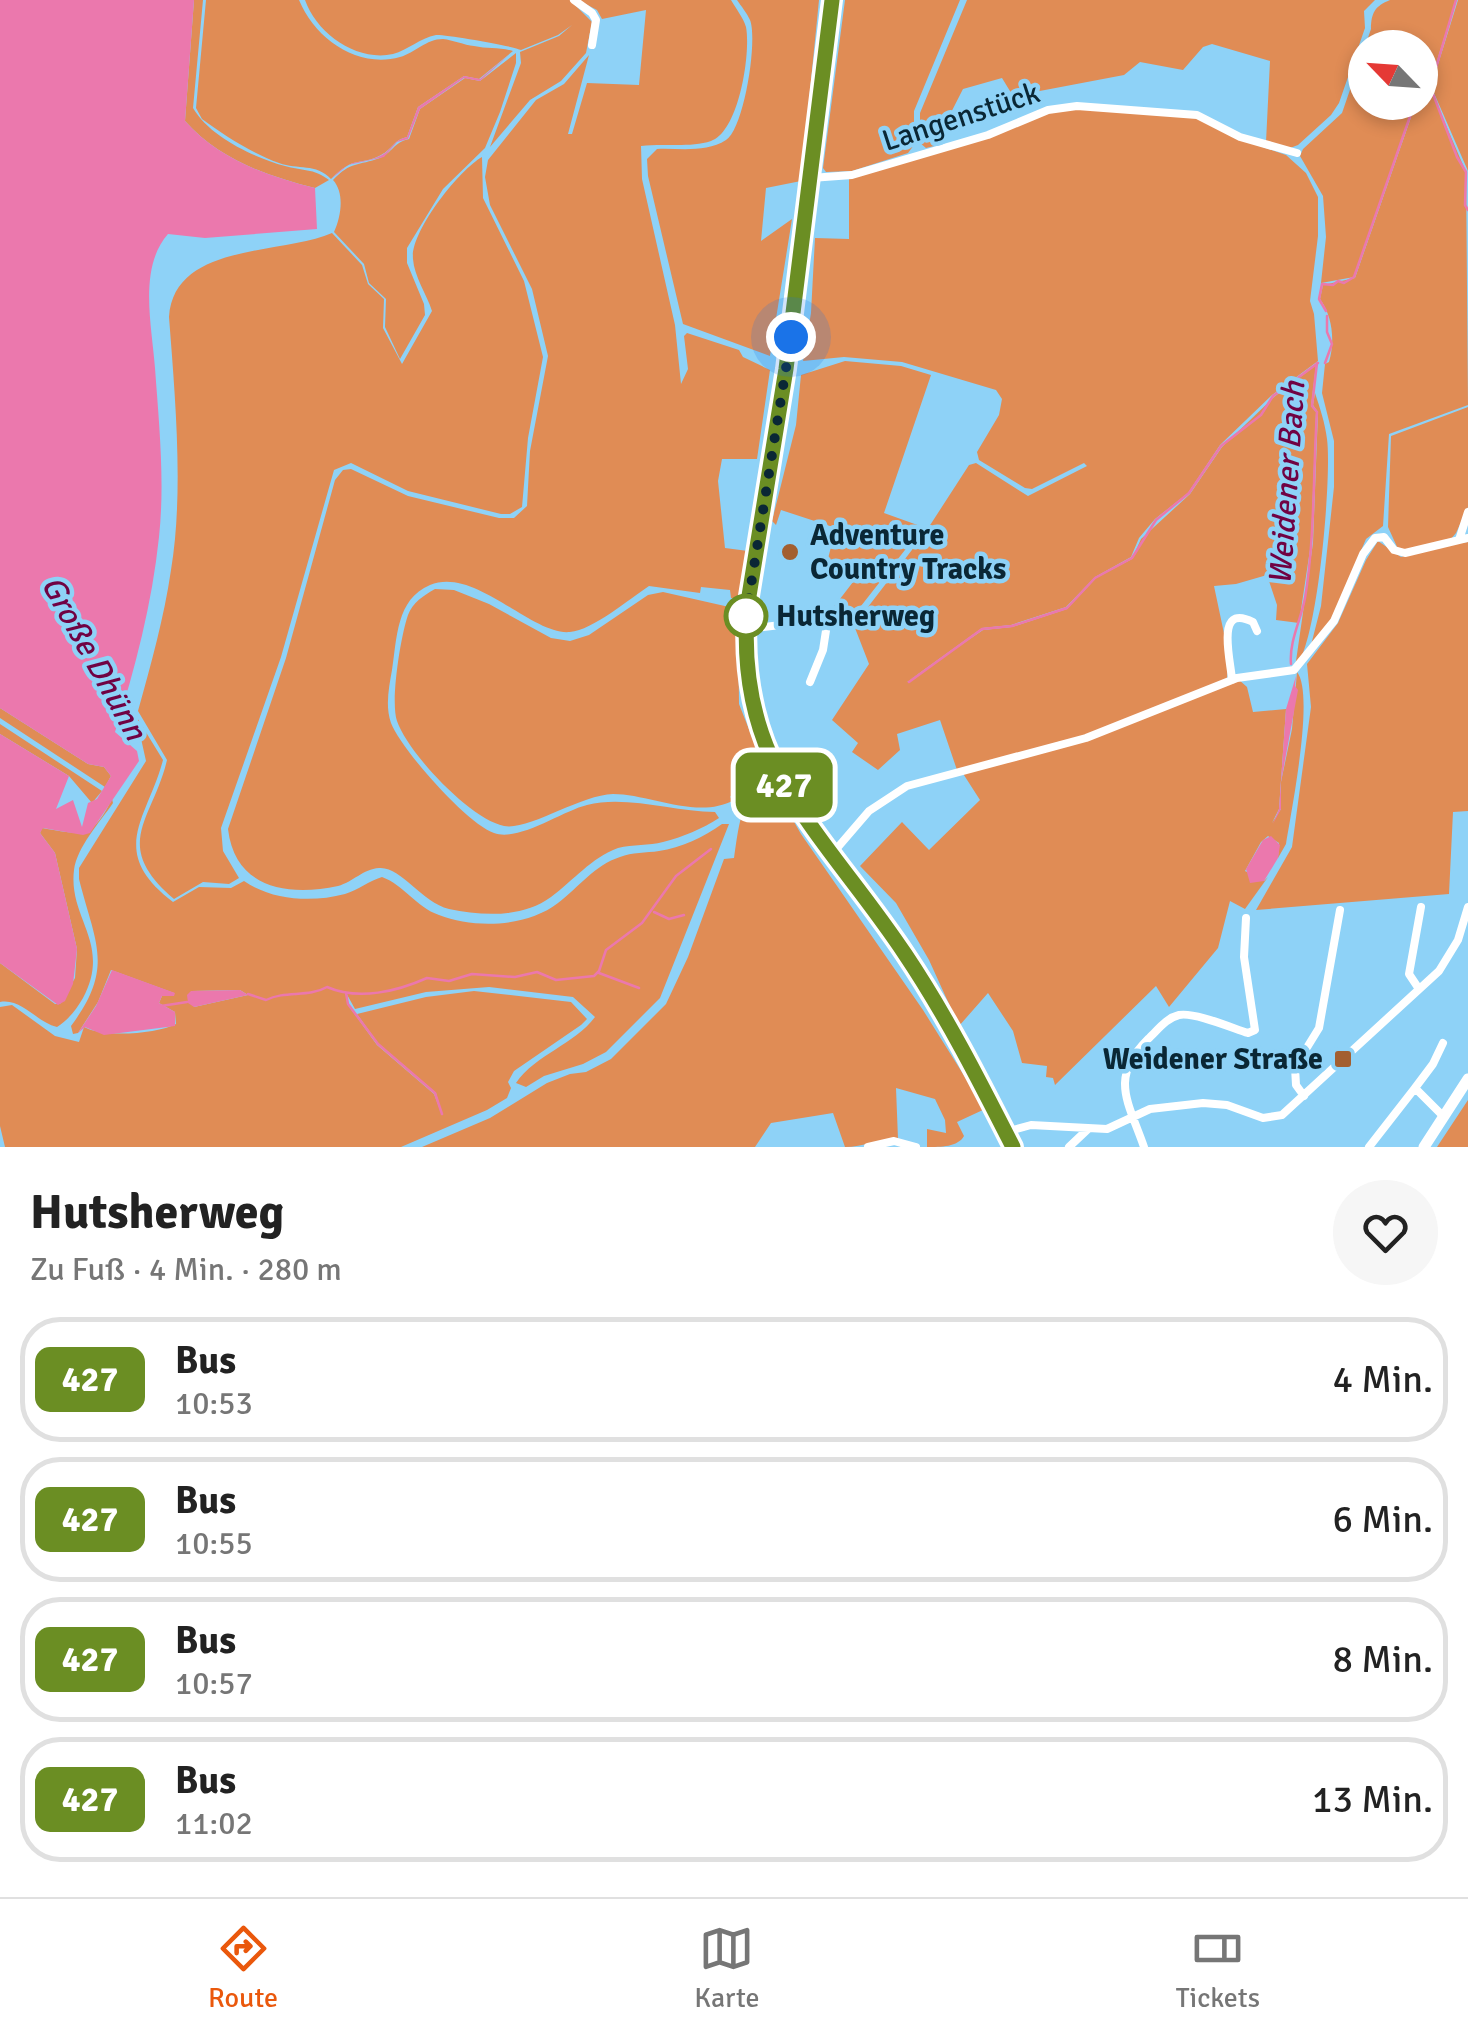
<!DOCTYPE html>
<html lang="de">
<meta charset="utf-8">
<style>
body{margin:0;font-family:Signika,sans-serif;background:#f6f6f6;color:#222;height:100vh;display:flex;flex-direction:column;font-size:38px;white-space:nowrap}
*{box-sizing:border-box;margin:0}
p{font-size:32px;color:#767676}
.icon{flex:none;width:55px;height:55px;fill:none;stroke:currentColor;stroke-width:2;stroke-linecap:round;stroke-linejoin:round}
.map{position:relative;height:1147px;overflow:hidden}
.panel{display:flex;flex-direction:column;background:#fff;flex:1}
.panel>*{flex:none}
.badge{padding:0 20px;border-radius:15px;font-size:35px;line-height:65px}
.needle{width:65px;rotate:295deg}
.buttons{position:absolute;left:1348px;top:30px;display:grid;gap:20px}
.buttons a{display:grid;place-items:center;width:90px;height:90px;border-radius:50%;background:#fff;box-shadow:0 5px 15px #0003;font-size:50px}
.you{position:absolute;width:50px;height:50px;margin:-25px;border:8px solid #fff;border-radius:50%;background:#1a73e8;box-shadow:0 0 0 15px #1a73e833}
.map>.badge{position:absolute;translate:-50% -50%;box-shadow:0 0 0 5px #fff}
.round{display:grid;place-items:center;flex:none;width:105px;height:105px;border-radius:52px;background:#f6f6f6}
.headline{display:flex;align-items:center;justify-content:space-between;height:170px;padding:0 30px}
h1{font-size:48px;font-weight:800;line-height:75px}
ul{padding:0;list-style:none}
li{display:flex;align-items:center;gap:30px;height:125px;margin:0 20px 15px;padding:0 10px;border:5px solid #e0e0e0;border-radius:40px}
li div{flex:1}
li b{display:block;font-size:38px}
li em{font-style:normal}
li .badge{min-width:110px;font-weight:700;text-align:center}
.tab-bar{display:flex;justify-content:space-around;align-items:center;height:140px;border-top:2px solid #e0e0e0;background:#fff;font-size:28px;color:#767676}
.tab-bar a{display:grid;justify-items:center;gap:5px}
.tab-bar .current{color:#ea580c}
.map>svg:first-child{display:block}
.green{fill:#e08c55;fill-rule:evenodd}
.water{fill:#eb78ad}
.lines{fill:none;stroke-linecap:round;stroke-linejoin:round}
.stream{stroke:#eb78ad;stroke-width:2.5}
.minor{stroke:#fff;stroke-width:8}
.secondary{stroke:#fff;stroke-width:11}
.primary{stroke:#fff;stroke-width:12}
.line-casing{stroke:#fff;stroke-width:22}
.line{stroke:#6b8e23;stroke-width:15}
.walk{stroke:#0a2735;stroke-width:10;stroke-dasharray:0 18}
.poi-dot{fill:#a35f30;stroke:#8ed2f7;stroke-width:4}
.stop-dot{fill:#fff;stroke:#6b8e23;stroke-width:5}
.labels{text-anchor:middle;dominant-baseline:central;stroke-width:9;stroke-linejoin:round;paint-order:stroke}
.street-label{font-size:30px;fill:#0a2735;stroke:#8ed2f7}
.poi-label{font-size:30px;font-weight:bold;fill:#0a2735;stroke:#8ed2f7;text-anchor:start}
.stop-label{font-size:30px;font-weight:bold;fill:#0a2735;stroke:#8ed2f7;text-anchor:start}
.water-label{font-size:32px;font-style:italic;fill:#700243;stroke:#8ed2f7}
</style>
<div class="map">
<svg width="1468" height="1147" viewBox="0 0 1468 1147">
<rect width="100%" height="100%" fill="#8ed2f7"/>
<path class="green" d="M194 0H203L193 108C210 137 253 157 285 166 301 171 314 168 329 180L315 188C266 176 219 159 185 121Z
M206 0H299C315 39 358 69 400 57 415 53 426 39 443 39 453 40 464 45 474 46 487 49 500 47 513 51L479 79 464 76 418 107 407 137C393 140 393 149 381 155 358 167 356 154 331 179 316 163 298 170 279 163 252 153 225 136 202 119L196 108Z
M305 0H570L592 22 586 53 561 81 530 100 490 147 521 63 520 52 559 36 572 25 558 35 521 50C513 46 444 34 436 35 420 38 408 50 393 54 357 62 317 34 305 0Z
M578 0H731C736 9 743 17 746 27 751 53 739 132 711 141 691 148 663 143 641 146L642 179 675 325 681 384 688 369 684 336 687 333 739 350 743 357 770 370 757 459H722L718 481 725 548 748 551 740 598H731L730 590 701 587 700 593 649 586C629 599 593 630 570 632 532 636 475 566 430 585 396 599 397 639 392 670 389 687 385 706 391 723 401 749 467 824 494 833 519 842 562 811 587 805 627 795 674 812 715 812L719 818C702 829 683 837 663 842 649 846 633 844 618 848 591 858 574 880 551 897 522 918 483 916 449 909 421 902 401 866 379 868 363 869 353 882 338 886 287 897 235 888 228 829L286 658 335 480 343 470 351 469 408 496 499 518H514L527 506 530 451 548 356 532 289 490 205 485 177 488 160 536 100 564 84 589 55 568 134H572L587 83 639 85 646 10 602 19 597 10Z
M737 0H819L801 181 766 188 761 241 792 219 770 356 683 324 648 176 647 159 657 149C680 148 706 153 726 140 744 129 758 40 750 20 747 13 741 6 737 0Z
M845 0H960L914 111V145L908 153 852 171 826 172 823 168Z
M967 0H1375L1364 11 1365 28 1339 103 1331 115 1298 145 1290 148 1266 142 1270 61 1212 44 1203 47 1183 70 1140 62 1124 75 1013 96 1002 78 963 89 934 146 926 148 920 143V113Z
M1390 0H1456L1434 70 1420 86V48H1365V102L1414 103 1354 277 1321 283 1326 237 1323 196 1300 156 1303 149 1342 113 1371 29C1371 13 1375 6 1390 0Z
M1458 0H1468V197V171L1434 93 1423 86 1436 71Z
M516 53V63L500 112 485 148 443 189 407 248V263L424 304 425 315 400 359 385 327 386 299 369 283 364 264 334 232C341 217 345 193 333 180 351 161 358 166 380 158 392 153 394 142 409 139L420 109 465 78 480 81Z
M1421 88 1433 95 1466 172 1468 405 1389 434 1383 526 1366 539 1332 618 1310 649 1321 606 1334 487V441L1322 393 1325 364 1329 362C1335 342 1333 317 1320 299L1323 285 1355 278 1416 103 1420 102Z
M1077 109 1197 117 1239 139 1286 155 1306 173 1318 197V236L1310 301 1314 314 1318 361 1272 395 1220 445 1188 493 1155 519 1139 538 1131 557 1095 577 1066 607 1011 625 982 628 907 682 983 630 1012 627 1067 609 1096 578 1132 559 1141 539 1190 494 1222 447 1274 397 1316 365 1311 406 1316 412 1311 543 1299 623 1276 620 1277 605 1267 575 1236 584 1214 586 1229 657 1227 679 1086 736 957 770 940 720 897 734 900 750 878 770 852 752 858 743 832 720 869 664 855 628 861 616 925 533 969 465 976 463 1028 496 1087 466 1084 463 1032 489 1025 488 979 460 977 452 999 415 1002 399 996 390 902 362 844 357 803 361 811 313 815 238 849 239V178L1049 113Z
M482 157 483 198 524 281 543 357 528 438 522 507 510 514H501L408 491 351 463 334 470 281 657 221 828 223 851 239 878 229 884 203 882 174 899C110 844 153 820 167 760L138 711C151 664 164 618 171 570 184 492 175 396 169 317 174 242 283 255 332 233L362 265 368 284 384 299 383 328 402 364 432 311C427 295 414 276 413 259 410 232 459 170 482 157Z
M845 361 901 366 931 375 884 513 923 527 850 620 843 623 823 621 853 582 825 570 836 528 781 510 776 525 772 521 796 425 801 375Z
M1315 393C1320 408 1325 423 1327 439 1332 475 1318 644 1295 668L1313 543 1318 412 1313 405Z
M1468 407V507L1456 533 1450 540 1409 550 1398 549 1388 527 1391 436Z
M1378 541 1401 557 1434 546 1468 542V811L1453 812 1449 894 1256 910 1292 847 1311 707 1307 664 1338 623 1366 560Z
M435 589 454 590 489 604 551 638 570 641 589 635 648 595 663 592 738 609 739 704 765 770 762 773 758 769 730 797 734 800C698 820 650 794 613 794 580 795 528 831 504 826 470 819 408 753 397 721 390 701 401 635 408 615 413 602 423 596 435 589Z
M1297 672C1315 694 1291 812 1286 844L1278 858 1279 843 1268 836 1261 842 1245 871 1264 881 1268 877 1245 909 1230 901 1218 948 1169 1007 1156 986 1055 1085 1053 1078 1046 1077 1047 1066 1022 1063 1013 1031 988 993 959 1026 929 960 896 903 860 866 902 822 929 850 980 800 962 772 1051 749 1238 679 1247 687 1253 712 1286 709 1279 809 1272 823 1281 809V782L1292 729Z
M0 708 88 764 104 767 111 776 105 787 0 718Z
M136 716 163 760C148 818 106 851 173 902L199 887 231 888 244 881C272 900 311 903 345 894 358 890 369 881 382 877 404 885 416 907 439 915 475 929 527 927 558 903 579 887 595 865 620 857 632 852 646 853 659 851 681 848 704 837 722 824H729L660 998 606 1052 583 1064 544 1076 526 1087 516 1083C536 1054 574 1045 595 1017L573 997 489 987 426 992 355 1009 345 991 348 1005 377 1045 434 1094 442 1115 436 1093 378 1043 357 1014 426 997 474 991 571 1002 587 1019 581 1025 514 1071 508 1082 511 1088 507 1098 487 1110 401 1147H5L0 1126V1007L12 1005 55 1036 79 1042 84 1027C103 1038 157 1034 176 1024L175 1012 159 1003 162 996H174V993L111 970 98 1002 78 1033 73 1034 71 1026C115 967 95 943 79 879V868L146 761ZM240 990 248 995 194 1007 191 991Z
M0 724 102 791 92 803 69 776 0 734Z
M769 778 801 834 923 1010 985 1109 957 1122 964 1136C958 1147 941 1147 927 1147V1129L946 1133 945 1120 935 1099 896 1088 898 1139C880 1138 864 1147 845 1147L833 1113 771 1123 755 1147H422L490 1118 547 1083 570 1074 586 1072 611 1059 666 1004 688 957 724 859 734 858C739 826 740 797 769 778Z
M112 799 113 803C100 822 77 847 74 870 68 919 112 943 83 998 76 1010 69 1019 57 1027 36 1022 22 998 0 1002V963L55 1004H60L75 978 77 949 55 853 40 833 42 828C83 835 92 839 112 799Z
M1468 1100V1147H1437Z"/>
<path class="water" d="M0 0H194L185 121C219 159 266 176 315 188L317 229 205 238 168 234C138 268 152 326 155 368 159 424 165 481 159 537 152 604 135 669 115 732L137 751 139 761 90 833 83 835 43 828 40 833 55 853 77 949 73 984 65 1001 58 1005 0 963V734L69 776 56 809 73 800 82 827 88 803 97 799 111 776 104 767 88 764 0 708Z
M510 54 480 81 464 78 420 109 408 139 397 142 384 157 348 165 331 179C356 154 358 167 382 155 393 149 393 140 407 137L418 107 464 76 480 79Z
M1296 676 1295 686 1298 690 1281 782V809L1273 824 1279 809 1286 709Z
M1271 836 1280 845 1278 858 1264 881 1250 883 1246 869 1263 840Z
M112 970 175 993 174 996H162L159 1003 175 1012V1026L104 1035 85 1027 78 1033 96 1006Z
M240 990 248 995 194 1007 188 1003 187 995 191 991Z"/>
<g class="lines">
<path class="stream" d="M1421 86 1433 94 1457 157 1466 172 1465 205 1468 210
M1420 89 1435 71 1456 0
M1326 311 1319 299 1322 284 1333 285 1338 281 1344 283 1354 277 1415 102
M1325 363 1332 344 1327 332V316
M1291 664C1289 641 1301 620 1305 598 1315 539 1313 472 1317 412L1312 406 1317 363
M909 682 982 629 1012 626 1067 608 1095 578 1132 558 1156 520 1189 493 1221 446 1261 415 1273 396 1318 363
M654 912 669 919 684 915
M599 973 639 988
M346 993 348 1004 378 1044 435 1093 442 1114
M248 994 266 1000C286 990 308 998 327 987 359 1001 398 991 427 978L449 981 472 974 515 977 537 972 556 980 594 976 599 971 606 950 642 923 676 876 711 849
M161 1006 187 1002"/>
<path class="minor" d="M574 0 592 13 596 20 592 45
M811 178 852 175 988 135 1048 110 1077 106 1197 115 1240 137 1297 153
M1459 540 1468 512
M748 629 805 622 850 625 855 620
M1232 680C1231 661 1214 602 1253 622L1257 631
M810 682 823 650 827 624
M832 854 869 811 907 786 1086 738 1237 678 1294 670 1334 621 1363 554 1375 538 1384 537 1394 550 1405 553 1468 538
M1419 989 1409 974 1421 907
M1415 1088 1433 1064 1443 1043
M1304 1096 1296 1085 1295 1067 1319 1028 1340 910
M1006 1132 1031 1125 1107 1129 1150 1109 1203 1103 1227 1105 1263 1118 1282 1115 1439 971 1458 940 1468 907
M868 1147 894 1141 916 1147
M1069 1147 1088 1129
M1144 1147C1128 1101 1109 1078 1148 1039 1157 1031 1166 1018 1179 1015 1195 1012 1232 1028 1248 1033L1255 1030 1244 957 1246 918
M1369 1147 1415 1088 1444 1117"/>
<path class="secondary" d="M1424 1147 1468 1079"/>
<path class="primary" d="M832 0 787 369 748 602 747 650 753 705 765 744 790 795 906 955 1013 1147"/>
</g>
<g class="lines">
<defs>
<path id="line" d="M832 0 786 369 748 602C732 766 824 832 905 954 946 1015 980 1082 1013 1147"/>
</defs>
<use href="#line" class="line-casing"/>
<use href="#line" class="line"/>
<path class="walk" d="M746 616 791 337"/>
</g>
<g class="poi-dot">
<circle cx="790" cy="552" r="10"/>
<rect x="1333" y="1049" width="20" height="20" rx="5"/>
</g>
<circle class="stop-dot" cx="746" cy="616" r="20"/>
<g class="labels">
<g class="street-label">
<text transform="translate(961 117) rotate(-18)">Langenstück</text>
</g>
<g class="poi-label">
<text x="810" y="535">Adventure<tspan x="810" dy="34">Country Tracks</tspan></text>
<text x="1323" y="1059" text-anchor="end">Weidener Straße</text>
</g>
<g class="stop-label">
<text x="776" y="616">Hutsherweg</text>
</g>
<g class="water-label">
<text transform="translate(1287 483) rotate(-86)">Weidener Bach</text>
<text transform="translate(94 658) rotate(61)">Große Dhünn</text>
</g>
</g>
</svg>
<div class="buttons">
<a><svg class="needle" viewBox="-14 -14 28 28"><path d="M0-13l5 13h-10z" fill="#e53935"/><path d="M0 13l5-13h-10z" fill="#767676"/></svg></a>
</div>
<div class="you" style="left:791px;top:337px"></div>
<b class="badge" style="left:784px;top:785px;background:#6b8e23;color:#fff">427</b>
</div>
<section class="panel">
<div class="headline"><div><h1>Hutsherweg</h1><p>Zu Fuß · 4 Min. · 280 m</p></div><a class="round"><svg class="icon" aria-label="heart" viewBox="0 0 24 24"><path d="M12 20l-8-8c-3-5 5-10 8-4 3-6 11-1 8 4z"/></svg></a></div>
<ul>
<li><span class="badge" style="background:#6b8e23;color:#fff">427</span><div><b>Bus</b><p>10:53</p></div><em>4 Min.</em></li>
<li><span class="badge" style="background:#6b8e23;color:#fff">427</span><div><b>Bus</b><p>10:55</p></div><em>6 Min.</em></li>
<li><span class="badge" style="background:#6b8e23;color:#fff">427</span><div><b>Bus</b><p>10:57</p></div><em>8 Min.</em></li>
<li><span class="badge" style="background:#6b8e23;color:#fff">427</span><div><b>Bus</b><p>11:02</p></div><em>13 Min.</em></li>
</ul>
</section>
<nav class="tab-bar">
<a class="current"><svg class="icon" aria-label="directions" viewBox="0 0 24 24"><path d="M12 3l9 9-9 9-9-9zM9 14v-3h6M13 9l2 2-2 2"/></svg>Route</a>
<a><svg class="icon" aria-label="map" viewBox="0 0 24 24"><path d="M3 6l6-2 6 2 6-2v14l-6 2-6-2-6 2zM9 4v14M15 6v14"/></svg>Karte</a>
<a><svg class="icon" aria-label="tickets" viewBox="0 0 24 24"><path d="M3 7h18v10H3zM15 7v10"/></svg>Tickets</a>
</nav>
